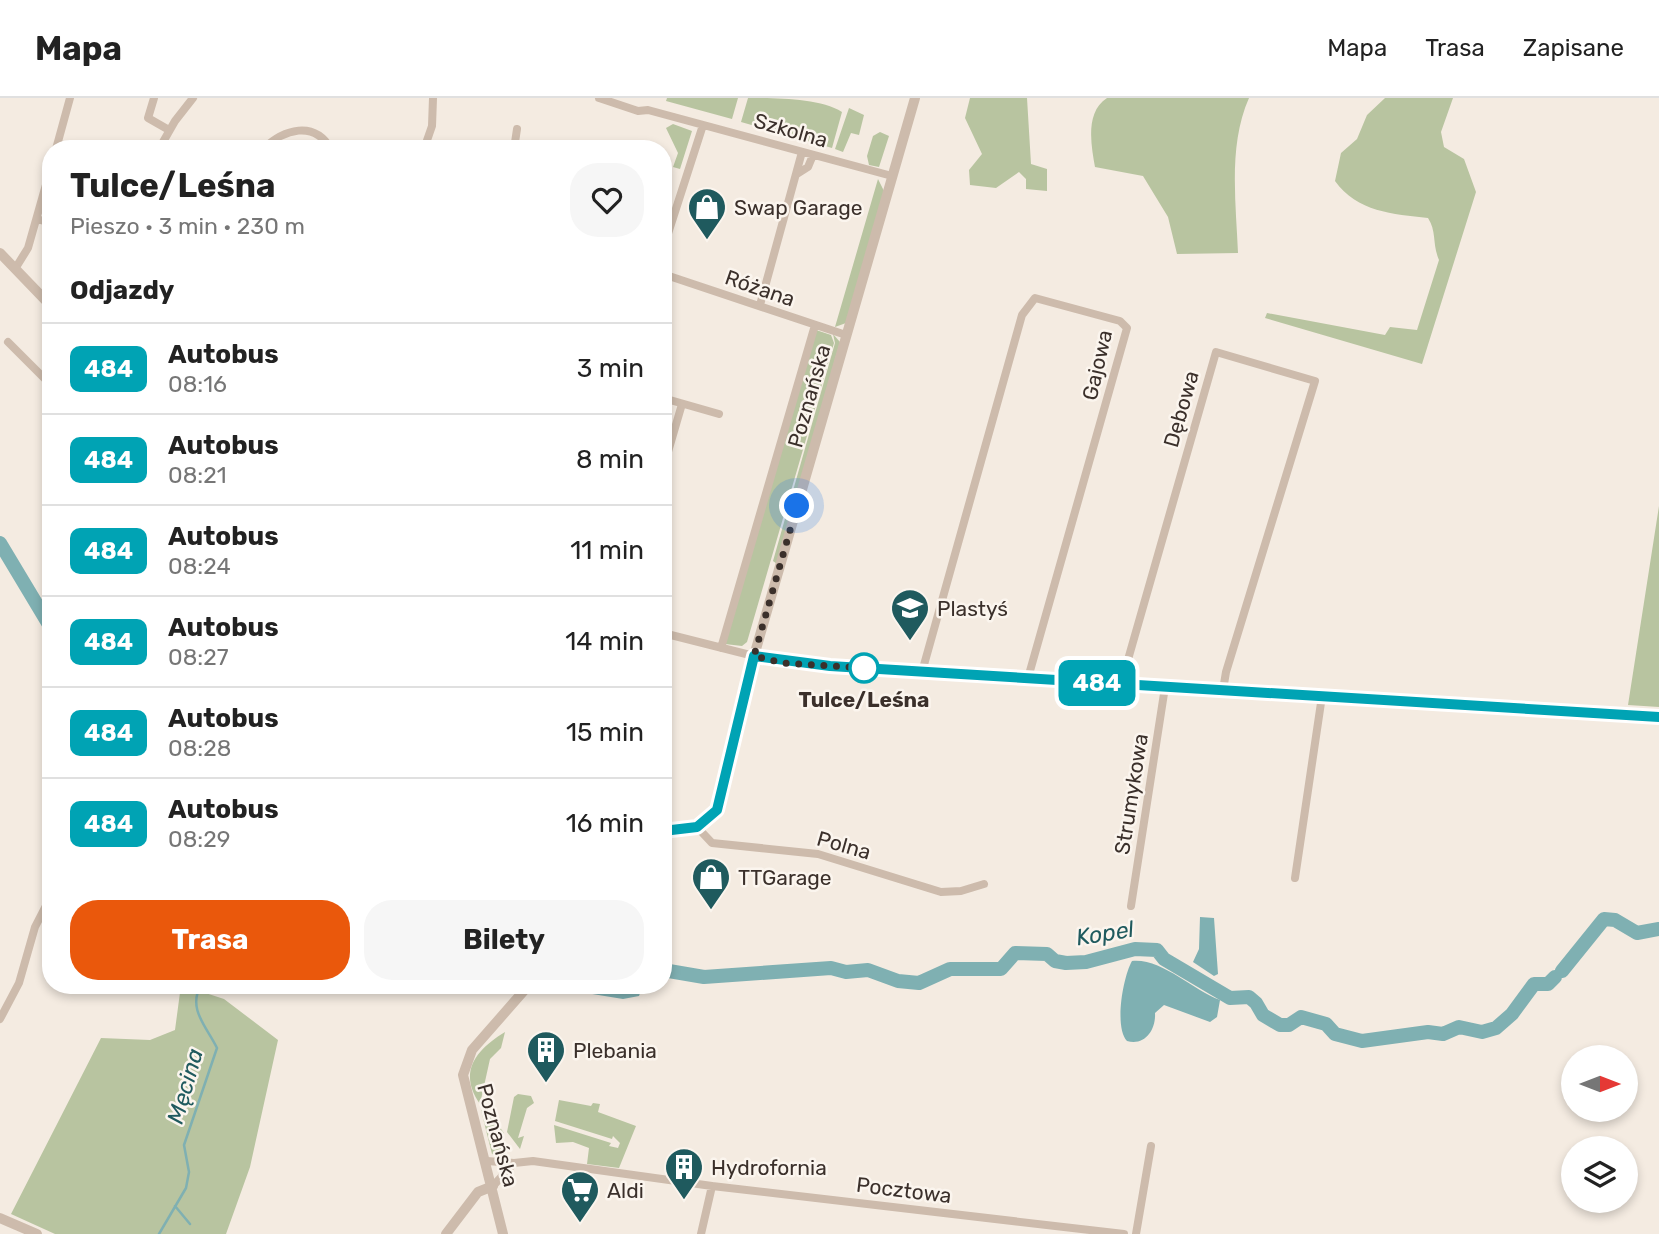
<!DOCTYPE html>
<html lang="pl">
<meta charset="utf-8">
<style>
body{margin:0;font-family:Rubik,sans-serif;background:#f6f6f6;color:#222;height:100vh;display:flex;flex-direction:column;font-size:26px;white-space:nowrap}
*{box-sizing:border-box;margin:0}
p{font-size:23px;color:#767676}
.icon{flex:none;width:38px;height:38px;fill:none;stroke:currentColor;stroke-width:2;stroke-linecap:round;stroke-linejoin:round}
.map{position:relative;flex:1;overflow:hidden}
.panel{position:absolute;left:42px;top:42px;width:630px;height:854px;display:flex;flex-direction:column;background:#fff;border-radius:28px;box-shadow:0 4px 10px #0003}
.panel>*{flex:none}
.badge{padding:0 14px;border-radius:10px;font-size:24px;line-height:46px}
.needle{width:46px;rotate:90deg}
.tools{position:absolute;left:1561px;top:947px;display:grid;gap:14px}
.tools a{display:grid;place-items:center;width:77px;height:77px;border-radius:50%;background:#fff;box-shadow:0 4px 10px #0003;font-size:35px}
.you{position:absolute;width:35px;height:35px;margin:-18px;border:5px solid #fff;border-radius:50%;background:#1a73e8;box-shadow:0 0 0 10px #1a73e833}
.map>.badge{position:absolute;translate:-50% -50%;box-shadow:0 0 0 4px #fff}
h2{padding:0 28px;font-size:26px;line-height:63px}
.round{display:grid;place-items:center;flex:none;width:74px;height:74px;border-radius:28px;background:#f6f6f6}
.headline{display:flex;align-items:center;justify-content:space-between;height:119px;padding:0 28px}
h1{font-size:33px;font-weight:700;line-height:52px}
.primary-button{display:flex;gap:14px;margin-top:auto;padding:14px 28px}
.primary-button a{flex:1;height:80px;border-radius:28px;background:#ea580c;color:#fff;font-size:28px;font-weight:700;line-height:80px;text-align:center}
.primary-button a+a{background:#f6f6f6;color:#222}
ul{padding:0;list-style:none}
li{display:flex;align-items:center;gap:21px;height:91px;padding:0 28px;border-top:2px solid #e0e0e0}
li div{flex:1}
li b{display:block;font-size:26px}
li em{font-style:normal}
li .badge{min-width:77px;font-weight:700;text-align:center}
header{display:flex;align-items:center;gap:42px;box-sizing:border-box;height:98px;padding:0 35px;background:#fff;border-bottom:2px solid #e0e0e0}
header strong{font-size:33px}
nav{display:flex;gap:38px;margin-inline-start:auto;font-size:24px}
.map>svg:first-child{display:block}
.green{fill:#b8c4a0}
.water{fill:#7fb0b2}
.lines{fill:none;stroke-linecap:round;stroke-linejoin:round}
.stream{stroke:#7fb0b2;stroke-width:2.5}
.river{stroke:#7fb0b2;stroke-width:14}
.minor{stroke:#cdbbac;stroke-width:8}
.tertiary{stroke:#cdbbac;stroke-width:10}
.line-casing{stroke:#fff;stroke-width:16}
.line{stroke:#00a3b4;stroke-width:10}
.walk{stroke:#3b302b;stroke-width:7;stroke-dasharray:0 12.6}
.stop-dot{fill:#fff;stroke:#00a3b4;stroke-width:3.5}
.labels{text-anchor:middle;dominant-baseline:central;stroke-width:5;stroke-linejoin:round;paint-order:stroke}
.street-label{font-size:21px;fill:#3b302b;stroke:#fbf5ee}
.poi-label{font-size:21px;fill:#3b302b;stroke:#fbf5ee;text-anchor:start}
.stop-label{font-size:21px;font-weight:bold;fill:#3b302b;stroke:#fbf5ee}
.water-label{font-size:23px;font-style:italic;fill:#1f5a5e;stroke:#fbf5ee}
</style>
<header>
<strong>Mapa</strong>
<nav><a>Mapa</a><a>Trasa</a><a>Zapisane</a></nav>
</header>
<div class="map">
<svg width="1659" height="1136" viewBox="0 0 1659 1136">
<rect width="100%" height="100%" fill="#f4ebe1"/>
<path class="green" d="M667 0H738L732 21 666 3Z
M748 0C776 0 820 0 842 14L832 50 741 24Z
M970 0H1027L1031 66 1047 71V93L1026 91V81L1019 74 996 90 970 87 969 72 982 56 965 20Z
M1107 0H1249C1228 47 1236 105 1238 155L1177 156 1168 119 1143 78 1095 69C1091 47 1085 14 1107 0Z
M1385 0H1453L1441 34 1444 49 1464 61 1476 94 1422 266 1265 220 1267 215 1385 237 1390 229 1417 232 1439 162C1432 146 1437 134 1428 120 1393 116 1357 114 1335 83L1341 55 1357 41 1367 17Z
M849 10 864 17 859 37 851 35 843 54 835 51Z
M673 26 692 33 680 71 673 69 678 55 666 30Z
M880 34 889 38 879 69 869 67 867 58 873 38Z
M878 81 884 93 846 225 835 229Z
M816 232 831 237 834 245 747 544 742 548 725 546Z
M833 236 840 244 777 466 773 463 835 245Z
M1659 408V609L1628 607Z
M181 887 224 901 278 942 250 1069 226 1136H55L11 1116 101 940 150 942 175 932Z
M505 934 501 950 490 961 480 1006C457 974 477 951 505 934Z
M518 996 531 998 534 1005 527 1010 518 1040 524 1038 520 1051 507 1034 514 999Z
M559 1002 591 1008 593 1005 600 1006 598 1014 636 1028 619 1070 587 1066 589 1050 573 1044 556 1045 554 1027 611 1045 609 1048 618 1050 620 1045 613 1038 612 1041 555 1023Z
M481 1012 488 1013 504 1035 501 1058 492 1056Z"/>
<path class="water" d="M1200 819 1214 820 1218 876 1214 878 1193 864 1199 851Z
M1132 863C1162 860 1192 892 1220 902L1217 919 1210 924 1164 907 1155 915C1156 932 1145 948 1127 943 1114 929 1123 879 1132 863Z
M576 887H643L639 898 623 901 580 894Z"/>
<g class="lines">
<path class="stream" d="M175 1108 190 1126
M159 1136 186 1090 189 1074 184 1047 217 950C207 929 187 911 201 887"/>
<path class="river" d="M0 445 51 530
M663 872 704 879 831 870 846 874 868 872 898 883 919 885 950 871H1001L1015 855 1047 856 1055 863 1066 865 1086 864 1135 851 1157 852 1164 861 1230 900 1249 899 1256 905 1263 917 1280 927H1289L1301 919 1326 926 1335 936 1362 943 1428 934 1443 936 1459 929 1482 934 1496 930 1512 916 1534 886H1548L1555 879
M1562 873 1604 821 1615 822 1637 835 1659 831"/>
<path class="minor" d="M154 0 148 20 169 32
M599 0 638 13 648 12 892 78
M56 51 70 0
M159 51 175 23 193 0
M263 51C284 31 314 22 331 51
M424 51 432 28 433 0
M514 51 517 31
M797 76 808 69 813 57
M37 121 51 125
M663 151 703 27
M15 171 28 150 51 69
M663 176 846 237
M760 207 802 54
M8 244 51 287
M663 300 719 316
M663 371 682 306
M663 535 754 558
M721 550 815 227
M922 574 1022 217 1035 200 1120 223 1127 230 1028 580
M1121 586 1216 254 1315 283 1226 574 1223 592
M697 729 712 745 818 756 941 794 961 793 984 786
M1295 780 1322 598
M1131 808 1165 589
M0 921 19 885 35 829 51 798
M487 1063 514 1065
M493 1088 514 1065 533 1063 712 1088 1124 1136
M701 1136 712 1088
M1136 1136 1151 1048"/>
<path class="tertiary" d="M0 155 51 208
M754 558 830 568 1659 619
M663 733C690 733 710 729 720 702L754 558 915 0
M0 1120 37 1136
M446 1136 478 1094 493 1088
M503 1136 463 977 472 952 529 887"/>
</g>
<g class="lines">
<defs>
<path id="line" d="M663 733 697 729 717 712 754 558 830 568 1659 619"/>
</defs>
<use href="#line" class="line-casing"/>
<use href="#line" class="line"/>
<path class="walk" d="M797 408 754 558 784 565 864 570"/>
</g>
<defs>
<symbol id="shop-pin" viewBox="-11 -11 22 30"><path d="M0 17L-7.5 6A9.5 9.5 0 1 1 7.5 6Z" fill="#1f5a5e" stroke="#fbf5ee"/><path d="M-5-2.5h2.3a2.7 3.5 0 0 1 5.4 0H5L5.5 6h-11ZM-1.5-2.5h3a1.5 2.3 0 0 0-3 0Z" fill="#fff"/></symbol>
<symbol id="school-pin" viewBox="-11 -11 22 30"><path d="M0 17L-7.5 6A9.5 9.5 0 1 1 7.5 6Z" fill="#1f5a5e" stroke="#fbf5ee"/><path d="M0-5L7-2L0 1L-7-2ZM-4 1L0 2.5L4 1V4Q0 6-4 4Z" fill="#fff"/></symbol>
<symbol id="building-pin" viewBox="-11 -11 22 30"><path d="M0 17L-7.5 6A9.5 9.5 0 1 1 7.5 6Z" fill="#1f5a5e" stroke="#fbf5ee"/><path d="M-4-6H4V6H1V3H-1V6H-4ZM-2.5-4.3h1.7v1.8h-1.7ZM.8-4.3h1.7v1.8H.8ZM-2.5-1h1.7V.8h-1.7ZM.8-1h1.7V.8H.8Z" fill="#fff"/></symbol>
<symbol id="supermarket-pin" viewBox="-11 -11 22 30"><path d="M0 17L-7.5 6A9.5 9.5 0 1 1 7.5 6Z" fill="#1f5a5e" stroke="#fbf5ee"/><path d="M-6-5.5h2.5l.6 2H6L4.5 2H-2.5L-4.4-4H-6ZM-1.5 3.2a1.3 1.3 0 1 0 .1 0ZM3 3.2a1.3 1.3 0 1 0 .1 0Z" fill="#fff"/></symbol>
</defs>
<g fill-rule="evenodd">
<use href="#shop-pin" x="685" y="87" width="44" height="60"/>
<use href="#school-pin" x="888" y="488" width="44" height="60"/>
<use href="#shop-pin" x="689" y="757" width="44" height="60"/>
<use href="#building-pin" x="524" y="930" width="44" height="60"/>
<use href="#building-pin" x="662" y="1047" width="44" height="60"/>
<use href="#supermarket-pin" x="558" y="1070" width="44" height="60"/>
</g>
<circle class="stop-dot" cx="864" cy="570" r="14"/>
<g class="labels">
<g class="street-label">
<text transform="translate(791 32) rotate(16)">Szkolna</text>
<text transform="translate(760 190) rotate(19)">Różana</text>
<text transform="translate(1097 267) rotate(-77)">Gajowa</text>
<text transform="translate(809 298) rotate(-74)">Poznańska</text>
<text transform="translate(1181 311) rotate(-74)">Dębowa</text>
<text transform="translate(1131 696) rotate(-81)">Strumykowa</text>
<text transform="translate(844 747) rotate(16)">Polna</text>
<text transform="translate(498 1037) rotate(75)">Poznańska</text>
<text transform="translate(904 1092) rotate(7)">Pocztowa</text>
</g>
<g class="poi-label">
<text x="734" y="109">Swap Garage</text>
<text x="937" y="510">Plastyś</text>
<text x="738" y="779">TTGarage</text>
<text x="573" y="952">Plebania</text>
<text x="711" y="1069">Hydrofornia</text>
<text x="607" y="1092">Aldi</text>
</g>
<g class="stop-label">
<text x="864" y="601">Tulce/Leśna</text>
</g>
<g class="water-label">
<text transform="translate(1105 835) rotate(-9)">Kopel</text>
<text transform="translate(185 988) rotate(-74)">Męcina</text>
</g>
</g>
</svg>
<div class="tools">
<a><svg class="needle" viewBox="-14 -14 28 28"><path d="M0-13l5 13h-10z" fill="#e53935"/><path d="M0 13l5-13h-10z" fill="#767676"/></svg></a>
<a><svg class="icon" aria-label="layers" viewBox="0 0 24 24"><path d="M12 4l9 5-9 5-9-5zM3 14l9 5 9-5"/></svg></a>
</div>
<div class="you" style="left:797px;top:408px"></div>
<b class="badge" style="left:1097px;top:585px;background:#00a3b4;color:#fff">484</b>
<section class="panel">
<div class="headline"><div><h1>Tulce/Leśna</h1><p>Pieszo · 3 min · 230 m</p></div><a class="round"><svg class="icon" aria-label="heart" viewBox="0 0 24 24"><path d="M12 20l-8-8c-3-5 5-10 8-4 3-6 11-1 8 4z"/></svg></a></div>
<h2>Odjazdy</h2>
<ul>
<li><span class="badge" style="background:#00a3b4;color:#fff">484</span><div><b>Autobus</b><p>08:16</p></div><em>3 min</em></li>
<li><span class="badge" style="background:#00a3b4;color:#fff">484</span><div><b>Autobus</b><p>08:21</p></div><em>8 min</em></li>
<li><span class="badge" style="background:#00a3b4;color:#fff">484</span><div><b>Autobus</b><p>08:24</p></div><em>11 min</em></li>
<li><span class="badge" style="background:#00a3b4;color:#fff">484</span><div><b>Autobus</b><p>08:27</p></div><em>14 min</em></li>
<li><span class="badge" style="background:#00a3b4;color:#fff">484</span><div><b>Autobus</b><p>08:28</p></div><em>15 min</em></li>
<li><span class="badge" style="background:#00a3b4;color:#fff">484</span><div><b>Autobus</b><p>08:29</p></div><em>16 min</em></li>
</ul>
<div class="primary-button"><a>Trasa</a><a>Bilety</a></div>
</section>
</div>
